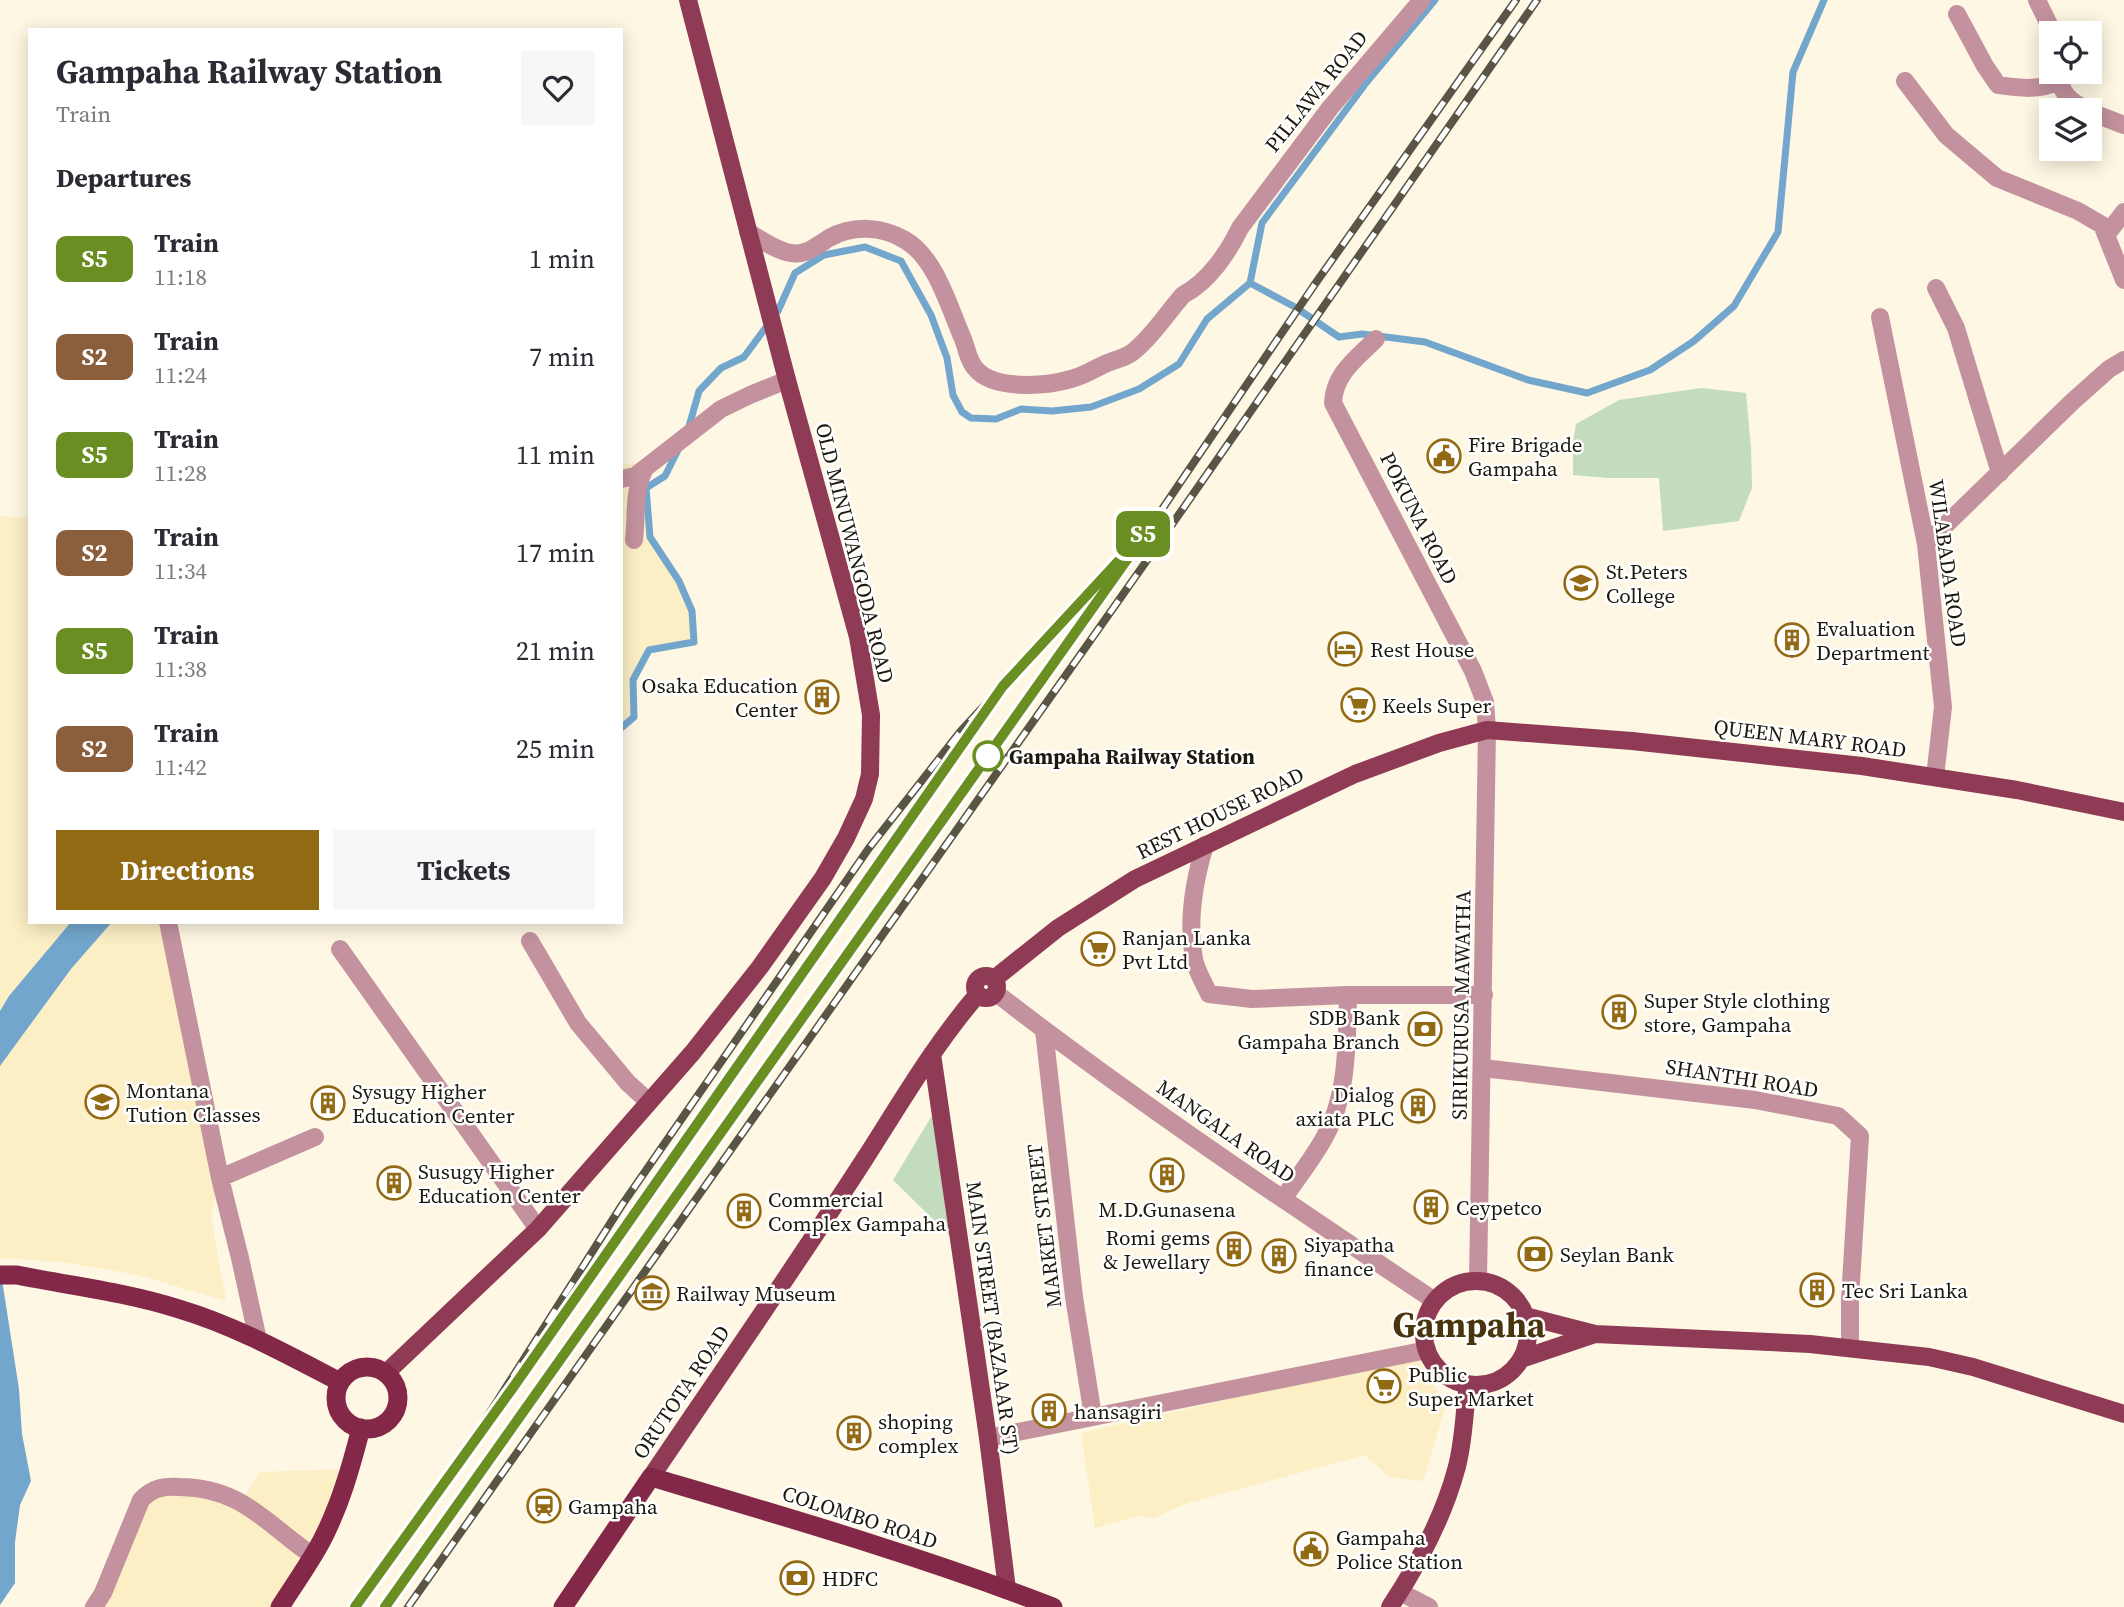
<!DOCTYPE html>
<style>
body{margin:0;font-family:"Source Serif 4",serif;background:#f7f7f7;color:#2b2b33;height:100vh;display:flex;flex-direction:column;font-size:26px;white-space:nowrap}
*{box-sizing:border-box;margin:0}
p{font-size:23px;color:#7c7c81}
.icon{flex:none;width:38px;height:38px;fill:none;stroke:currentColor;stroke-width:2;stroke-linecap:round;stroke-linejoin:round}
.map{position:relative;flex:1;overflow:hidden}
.panel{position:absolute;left:28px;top:28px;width:595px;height:896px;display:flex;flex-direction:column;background:#fff;border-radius:0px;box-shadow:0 4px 18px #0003}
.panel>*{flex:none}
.badge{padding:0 14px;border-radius:10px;font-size:24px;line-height:46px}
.controls{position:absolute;left:2039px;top:21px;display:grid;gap:14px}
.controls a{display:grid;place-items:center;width:63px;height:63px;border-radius:0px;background:#fff;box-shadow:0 4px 18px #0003;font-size:35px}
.map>.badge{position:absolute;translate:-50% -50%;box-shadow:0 0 0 4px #fff}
h2{padding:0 28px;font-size:26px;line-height:63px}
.round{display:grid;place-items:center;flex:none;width:74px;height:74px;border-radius:0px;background:#f7f7f7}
.summary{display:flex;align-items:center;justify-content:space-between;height:119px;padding:0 28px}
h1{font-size:33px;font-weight:700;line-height:52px}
.button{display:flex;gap:14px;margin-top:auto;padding:14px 28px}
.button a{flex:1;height:80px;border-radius:0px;background:#926a13;color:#fff;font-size:28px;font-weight:700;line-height:80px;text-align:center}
.button a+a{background:#f7f7f7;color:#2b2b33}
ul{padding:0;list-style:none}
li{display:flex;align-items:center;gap:21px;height:98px;padding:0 28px}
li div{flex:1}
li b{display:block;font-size:26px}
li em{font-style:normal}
li .badge{min-width:77px;font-weight:700;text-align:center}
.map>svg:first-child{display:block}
.built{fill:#fcefc6}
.green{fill:#c3dcbe}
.water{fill:#73a6cc}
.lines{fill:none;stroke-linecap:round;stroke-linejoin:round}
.stream{stroke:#73a6cc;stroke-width:7}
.minor{stroke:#c3929e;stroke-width:18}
.tertiary{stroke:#c3929e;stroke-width:18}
.primary{stroke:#8f3b56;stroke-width:18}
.trunk{stroke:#84284a;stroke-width:19}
.rail-casing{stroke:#595546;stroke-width:8}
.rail{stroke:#fff;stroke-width:5;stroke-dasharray:16;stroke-linecap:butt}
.line-casing{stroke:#fff;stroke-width:16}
.line{stroke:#6b8e23;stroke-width:10}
.stop-dot{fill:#fff;stroke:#6b8e23;stroke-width:3.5}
.labels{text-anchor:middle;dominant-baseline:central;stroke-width:5;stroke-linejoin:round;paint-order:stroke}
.street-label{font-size:21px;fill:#1d1a0d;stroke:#fff}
.poi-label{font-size:21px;fill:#1d1a0d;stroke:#fff;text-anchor:start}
.stop-label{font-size:21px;font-weight:bold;fill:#1d1a0d;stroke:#fff;text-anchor:start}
.town-label{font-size:35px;font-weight:bold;fill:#48340d;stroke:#fff}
</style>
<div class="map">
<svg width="2124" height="1607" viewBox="0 0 2124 1607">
<rect width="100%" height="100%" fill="#fdf7e3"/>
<path class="built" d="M639 463 646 488 650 537 679 581 692 611 694 642 649 650 633 680 634 717 621 728V464Z
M0 516 30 518V922H71L9 996 0 1011Z
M112 922H168L220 1178 211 1217 226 1301 138 1275 62 1262 0 1258V1066L71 969Z
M1418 1359 1446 1405 1423 1481 1389 1477 1365 1455 1188 1503 1154 1518 1140 1516 1095 1528 1081 1433 1286 1386Z
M350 1469 280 1607H94L151 1490 242 1501 260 1472Z"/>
<path class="green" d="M1701 388 1746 393 1751 449 1752 488 1739 521 1663 531 1659 478H1607L1573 475V442L1576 424 1619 400Z
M936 1109 951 1237 893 1180Z"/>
<path class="water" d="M71 922H112L71 969 0 1066V1011L9 996Z
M0 1267 19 1389 22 1434 31 1481 20 1505 15 1542V1583L0 1605Z"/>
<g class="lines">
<path class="stream" d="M1250 283 1262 223 1366 83 1435 0
M688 430 699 391 721 368 744 357 778 311 795 273 824 255 865 247 901 261 931 315 947 358 953 395 962 412 971 418 996 419 1021 409 1052 411 1091 407 1139 389 1179 364 1207 319 1250 283 1295 307 1339 337 1362 334 1425 342 1528 380 1587 393 1650 370 1694 341 1734 306 1778 232 1793 72 1824 0
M621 728 634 717 633 680 649 650 694 642 692 611 679 581 650 537 646 488 665 476 678 450"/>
<path class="minor" d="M2037 0 2053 33
M1957 14 1985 66 1998 85C2019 88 2038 91 2059 81
M2059 72C2059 93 2070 101 2087 110
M1905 81 1946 135 1997 178 2078 211 2102 225 2124 280
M2090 112 2124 125
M748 232C760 239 777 251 791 253 805 256 818 245 829 238 853 225 882 226 905 240 936 258 949 307 963 339 967 349 968 360 975 368 993 391 1047 386 1071 379 1084 376 1094 369 1105 364 1115 359 1125 359 1134 351 1153 336 1167 313 1183 295 1208 282 1228 253 1240 228L1330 108 1422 0
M2107 234 2124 212
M1936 288 1956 328 2000 473
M1880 317 1926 544 1943 707 1935 777
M1376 339C1356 359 1334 374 1333 403L1473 671 1485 702 1487 730
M621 479 635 476 721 409 750 395 787 380
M634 540C637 515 633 491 645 468
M1926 544 2072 402 2109 369 2124 360
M1205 845C1194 881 1187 920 1194 959 1196 970 1204 983 1209 994L1252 999 1348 995H1484
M168 922 220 1178 240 1258 258 1340
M530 941 578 1023 628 1083 649 1102
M340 949 538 1229
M1044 1030 1074 1297 1093 1416
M1483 1068 1755 1100 1838 1116 1860 1136 1850 1299V1347
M220 1178 315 1137
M1283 1199C1296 1180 1311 1161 1323 1140 1348 1098 1347 1042 1348 995
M988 1438 1427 1350
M1400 1592 1429 1607
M94 1607 103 1593 141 1500C152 1488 163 1486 180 1487 243 1488 265 1523 313 1556"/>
<path class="tertiary" d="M996 993C1137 1102 1286 1202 1435 1301
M1478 1281 1487 730"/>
<path class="primary" d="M975 987a11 11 0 1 1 22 0a11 11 0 1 1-22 0Z
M994 979 1058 928 1135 879 1355 774 1439 743 1487 730 1632 741 1862 766 2017 790 2124 812
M932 1054 988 1438 1007 1589
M1424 1333a52 52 0 1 1 104 0a52 52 0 1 1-104 0Z
M1525 1316 1595 1334 1810 1344 1929 1357 1973 1367 2124 1414
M1521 1359 1595 1334
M386 1373 538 1229 693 1052 760 967 823 878 846 838 864 799 870 774 871 715 858 637 787 380 688 0
M651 1477C722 1372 795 1267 864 1160 900 1104 934 1045 978 994
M1390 1607C1417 1566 1443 1518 1456 1470 1464 1443 1464 1412 1468 1384"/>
<path class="trunk" d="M0 1275H17C71 1286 126 1292 179 1309 236 1326 288 1355 340 1382
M336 1398a31 31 0 1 1 62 0a31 31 0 1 1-62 0Z
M280 1607C294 1585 309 1564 321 1542 340 1506 351 1467 361 1428
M563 1607 651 1477C786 1517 921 1556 1053 1607"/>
<defs>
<path id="rail" d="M592 1273 963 743
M461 1458 622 1205 869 848 960 732 1109 570
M355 1607 467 1450
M386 1607 1150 527 1315 284 1516 0
M408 1607 1150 556 1537 0"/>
</defs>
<use href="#rail" class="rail-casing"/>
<use href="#rail" class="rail"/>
</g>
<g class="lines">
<defs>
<path id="line" d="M355 1607 512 1389 1003 686 1150 527 385 1607"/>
</defs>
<use href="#line" class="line-casing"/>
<use href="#line" class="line"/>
</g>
<defs>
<symbol id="civic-ring" viewBox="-11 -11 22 22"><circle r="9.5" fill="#fff" stroke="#926a13" stroke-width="1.5"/><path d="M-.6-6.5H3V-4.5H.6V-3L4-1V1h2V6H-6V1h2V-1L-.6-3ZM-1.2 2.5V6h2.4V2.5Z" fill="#926a13"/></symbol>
<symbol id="school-ring" viewBox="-11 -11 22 22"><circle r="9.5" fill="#fff" stroke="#926a13" stroke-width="1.5"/><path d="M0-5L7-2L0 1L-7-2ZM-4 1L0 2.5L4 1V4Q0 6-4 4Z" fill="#926a13"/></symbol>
<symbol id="building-ring" viewBox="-11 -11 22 22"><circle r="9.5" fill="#fff" stroke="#926a13" stroke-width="1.5"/><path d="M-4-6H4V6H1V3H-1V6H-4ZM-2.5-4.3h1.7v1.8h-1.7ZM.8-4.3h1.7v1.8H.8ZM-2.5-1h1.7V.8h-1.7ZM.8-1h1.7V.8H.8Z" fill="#926a13"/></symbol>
<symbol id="hotel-ring" viewBox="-11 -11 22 22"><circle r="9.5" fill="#fff" stroke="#926a13" stroke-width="1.5"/><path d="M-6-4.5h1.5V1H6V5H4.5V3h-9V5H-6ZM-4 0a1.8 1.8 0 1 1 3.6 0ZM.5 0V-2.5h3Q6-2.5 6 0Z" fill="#926a13"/></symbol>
<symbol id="supermarket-ring" viewBox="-11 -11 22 22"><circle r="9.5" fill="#fff" stroke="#926a13" stroke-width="1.5"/><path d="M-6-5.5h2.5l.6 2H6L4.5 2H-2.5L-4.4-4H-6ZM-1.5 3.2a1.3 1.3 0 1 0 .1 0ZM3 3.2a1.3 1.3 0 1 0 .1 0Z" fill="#926a13"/></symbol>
<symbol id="bank-ring" viewBox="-11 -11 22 22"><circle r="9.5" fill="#fff" stroke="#926a13" stroke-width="1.5"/><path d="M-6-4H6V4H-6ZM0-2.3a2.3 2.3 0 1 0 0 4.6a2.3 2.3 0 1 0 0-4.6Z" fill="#926a13"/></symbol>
<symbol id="university-ring" viewBox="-11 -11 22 22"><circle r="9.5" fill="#fff" stroke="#926a13" stroke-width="1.5"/><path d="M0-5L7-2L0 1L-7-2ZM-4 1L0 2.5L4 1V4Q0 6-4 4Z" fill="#926a13"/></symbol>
<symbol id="museum-ring" viewBox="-11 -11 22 22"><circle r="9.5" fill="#fff" stroke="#926a13" stroke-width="1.5"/><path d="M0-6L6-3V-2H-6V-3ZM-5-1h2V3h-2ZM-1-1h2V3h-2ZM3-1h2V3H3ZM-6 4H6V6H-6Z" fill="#926a13"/></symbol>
<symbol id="station-ring" viewBox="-11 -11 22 22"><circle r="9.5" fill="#fff" stroke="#926a13" stroke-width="1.5"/><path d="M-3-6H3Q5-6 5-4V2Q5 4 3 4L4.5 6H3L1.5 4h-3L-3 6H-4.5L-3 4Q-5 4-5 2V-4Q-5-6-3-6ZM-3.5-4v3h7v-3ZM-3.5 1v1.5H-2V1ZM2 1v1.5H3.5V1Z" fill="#926a13"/></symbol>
</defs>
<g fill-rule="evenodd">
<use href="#civic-ring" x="1425" y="437" width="38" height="38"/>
<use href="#school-ring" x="1562" y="564" width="38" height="38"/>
<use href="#building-ring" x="1773" y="621" width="38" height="38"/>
<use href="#hotel-ring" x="1326" y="630" width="38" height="38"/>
<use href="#building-ring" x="803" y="678" width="38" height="38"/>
<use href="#supermarket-ring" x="1339" y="686" width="38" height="38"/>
<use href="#supermarket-ring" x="1079" y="930" width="38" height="38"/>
<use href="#building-ring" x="1600" y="993" width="38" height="38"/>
<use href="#bank-ring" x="1406" y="1010" width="38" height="38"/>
<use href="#university-ring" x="83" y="1083" width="38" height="38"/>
<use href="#building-ring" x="309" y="1084" width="38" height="38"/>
<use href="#building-ring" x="1399" y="1087" width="38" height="38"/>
<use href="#building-ring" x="1148" y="1156" width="38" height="38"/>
<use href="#building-ring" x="375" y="1164" width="38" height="38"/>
<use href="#building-ring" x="1412" y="1188" width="38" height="38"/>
<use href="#building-ring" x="725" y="1192" width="38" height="38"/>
<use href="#building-ring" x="1215" y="1230" width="38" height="38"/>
<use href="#bank-ring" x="1516" y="1235" width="38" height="38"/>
<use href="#building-ring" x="1260" y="1237" width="38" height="38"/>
<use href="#building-ring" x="1798" y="1271" width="38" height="38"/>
<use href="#museum-ring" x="633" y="1274" width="38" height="38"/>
<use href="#supermarket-ring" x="1365" y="1367" width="38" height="38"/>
<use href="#building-ring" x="1030" y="1392" width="38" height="38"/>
<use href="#building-ring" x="835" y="1414" width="38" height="38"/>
<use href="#station-ring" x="525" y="1487" width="38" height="38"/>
<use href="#civic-ring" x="1292" y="1530" width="38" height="38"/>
<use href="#bank-ring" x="778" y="1559" width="38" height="38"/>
</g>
<circle class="stop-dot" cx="988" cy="756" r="14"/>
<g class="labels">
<g class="street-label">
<text transform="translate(1316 91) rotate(-51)">PILLAWA ROAD</text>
<text transform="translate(1419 518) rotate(63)">POKUNA ROAD</text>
<text transform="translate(855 553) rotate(76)">OLD MINUWANGODA ROAD</text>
<text transform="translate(1948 563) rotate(82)">WILABADA ROAD</text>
<text transform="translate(1810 738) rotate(7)">QUEEN MARY ROAD</text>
<text transform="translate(1220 813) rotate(-26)">REST HOUSE ROAD</text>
<text transform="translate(1461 1005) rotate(-89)">SIRIKURUSA MAWATHA</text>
<text transform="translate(1742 1078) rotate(9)">SHANTHI ROAD</text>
<text transform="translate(1226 1131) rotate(35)">MANGALA ROAD</text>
<text transform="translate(1044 1226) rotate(-97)">MARKET STREET</text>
<text transform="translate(993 1318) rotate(82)">MAIN STREET (BAZAAAR ST)</text>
<text transform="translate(681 1392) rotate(-56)">ORUTOTA ROAD</text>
<text transform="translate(860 1517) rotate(18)">COLOMBO ROAD</text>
</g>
<g class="poi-label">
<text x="1468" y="444">Fire Brigade<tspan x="1468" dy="24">Gampaha</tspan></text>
<text x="1606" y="571">St.Peters<tspan x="1606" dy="24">College</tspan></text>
<text x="1816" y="628">Evaluation<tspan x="1816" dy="24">Department</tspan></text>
<text x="1370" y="649">Rest House</text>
<text x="798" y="685" text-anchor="end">Osaka Education<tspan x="798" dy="24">Center</tspan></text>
<text x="1382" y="705">Keels Super</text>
<text x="1122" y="937">Ranjan Lanka<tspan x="1122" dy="24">Pvt Ltd</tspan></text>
<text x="1644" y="1000">Super Style clothing<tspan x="1644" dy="24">store, Gampaha</tspan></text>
<text x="1400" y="1017" text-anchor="end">SDB Bank<tspan x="1400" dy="24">Gampaha Branch</tspan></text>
<text x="126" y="1090">Montana<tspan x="126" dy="24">Tution Classes</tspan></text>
<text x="352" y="1091">Sysugy Higher<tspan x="352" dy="24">Education Center</tspan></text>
<text x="1394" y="1094" text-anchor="end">Dialog<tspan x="1394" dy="24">axiata PLC</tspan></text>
<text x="418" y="1171">Susugy Higher<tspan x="418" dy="24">Education Center</tspan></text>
<text x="768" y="1199">Commercial<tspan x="768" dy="24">Complex Gampaha</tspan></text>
<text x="1456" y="1207">Ceypetco</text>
<text x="1167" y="1209" text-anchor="middle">M.D.Gunasena</text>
<text x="1210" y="1237" text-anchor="end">Romi gems<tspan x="1210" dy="24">&amp; Jewellary</tspan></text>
<text x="1304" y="1244">Siyapatha<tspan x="1304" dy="24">finance</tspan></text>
<text x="1560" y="1254">Seylan Bank</text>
<text x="1842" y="1290">Tec Sri Lanka</text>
<text x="676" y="1293">Railway Museum</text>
<text x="1408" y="1374">Public<tspan x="1408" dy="24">Super Market</tspan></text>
<text x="1074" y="1411">hansagiri</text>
<text x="878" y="1421">shoping<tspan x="878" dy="24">complex</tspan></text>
<text x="568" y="1506">Gampaha</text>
<text x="1336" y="1537">Gampaha<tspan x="1336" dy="24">Police Station</tspan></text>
<text x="822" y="1578">HDFC</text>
</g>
<g class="stop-label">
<text x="1009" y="756">Gampaha Railway Station</text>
</g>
<g class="town-label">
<text x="1469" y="1325">Gampaha</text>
</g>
</g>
</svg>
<div class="controls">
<a><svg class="icon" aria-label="locate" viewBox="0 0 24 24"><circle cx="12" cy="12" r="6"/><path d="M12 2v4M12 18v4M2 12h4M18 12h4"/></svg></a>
<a><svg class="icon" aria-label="layers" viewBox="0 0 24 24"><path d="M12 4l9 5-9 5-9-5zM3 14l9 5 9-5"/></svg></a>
</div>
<b class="badge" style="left:1143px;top:534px;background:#6b8e23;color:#fff">S5</b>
<section class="panel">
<div class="summary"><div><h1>Gampaha Railway Station</h1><p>Train</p></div><a class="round"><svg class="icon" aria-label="heart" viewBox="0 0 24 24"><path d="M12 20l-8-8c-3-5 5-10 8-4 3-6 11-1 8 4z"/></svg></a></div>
<h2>Departures</h2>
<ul>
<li><span class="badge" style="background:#6b8e23;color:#fff">S5</span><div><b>Train</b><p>11:18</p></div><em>1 min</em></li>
<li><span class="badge" style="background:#8b5e3c;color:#fff">S2</span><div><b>Train</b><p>11:24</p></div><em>7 min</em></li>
<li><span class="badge" style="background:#6b8e23;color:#fff">S5</span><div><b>Train</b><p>11:28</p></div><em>11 min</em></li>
<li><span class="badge" style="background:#8b5e3c;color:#fff">S2</span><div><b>Train</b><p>11:34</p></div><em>17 min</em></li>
<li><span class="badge" style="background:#6b8e23;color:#fff">S5</span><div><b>Train</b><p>11:38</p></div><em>21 min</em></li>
<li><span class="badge" style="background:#8b5e3c;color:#fff">S2</span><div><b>Train</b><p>11:42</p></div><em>25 min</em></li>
</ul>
<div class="button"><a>Directions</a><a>Tickets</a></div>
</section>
</div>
